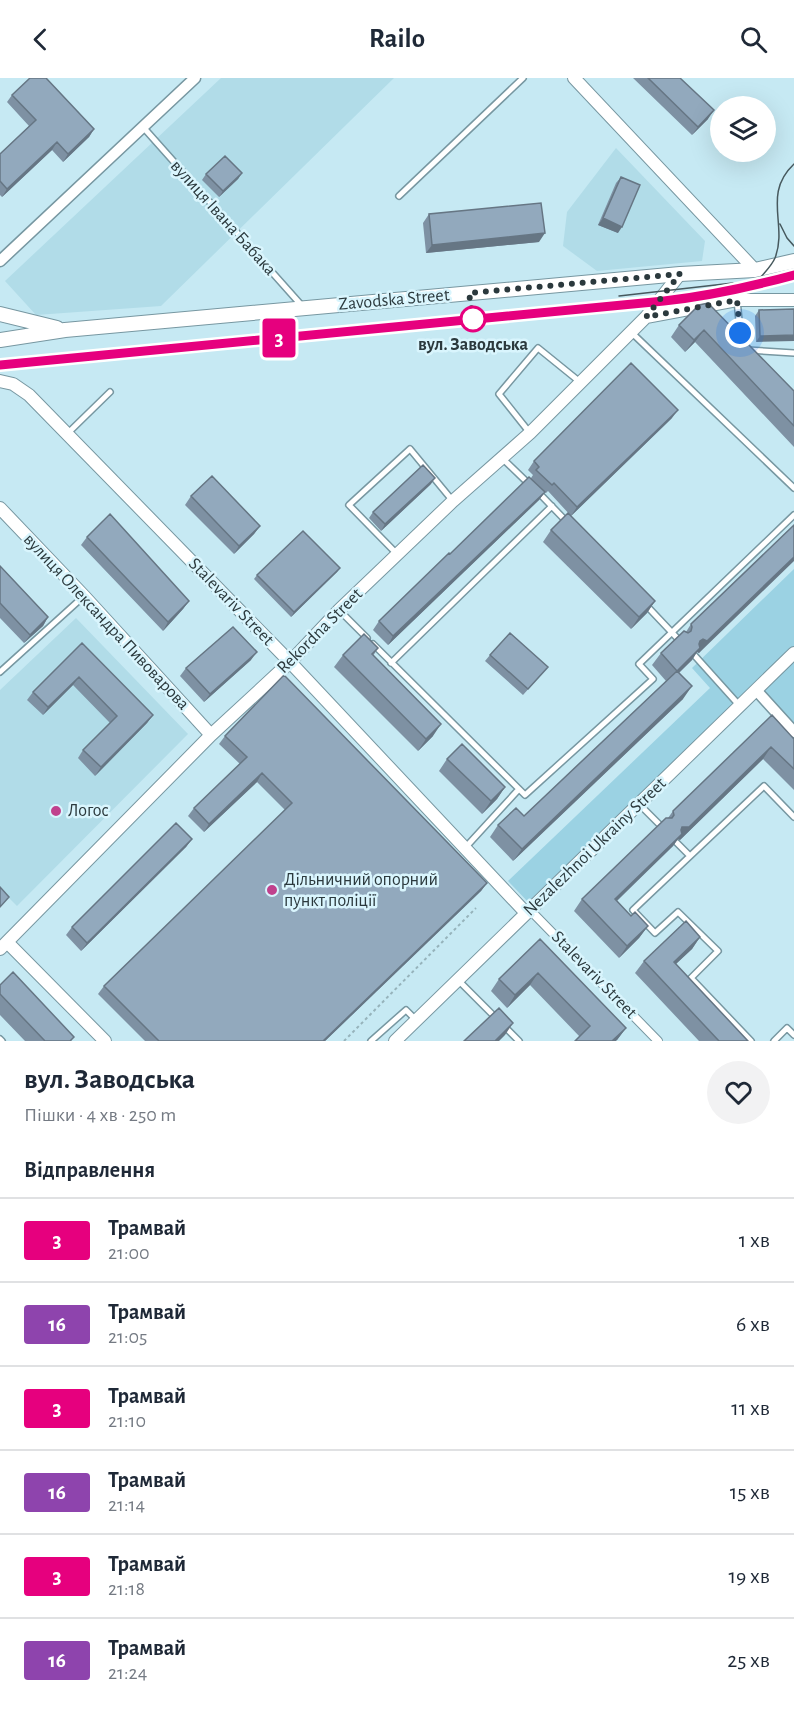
<!DOCTYPE html>
<html lang="uk">
<meta charset="utf-8">
<style>
body{margin:0;font-family:"Alegreya Sans",sans-serif;background:#f2f2f3;color:#1f2937;height:100vh;display:flex;flex-direction:column;font-size:22px;white-space:nowrap}
*{box-sizing:border-box;margin:0}
p{font-size:20px;color:#747a83}
.icon{flex:none;width:33px;height:33px;fill:none;stroke:currentColor;stroke-width:2;stroke-linecap:round;stroke-linejoin:round}
.map{position:relative;height:963px;overflow:hidden}
.drawer{display:flex;flex-direction:column;background:#fff;flex:1}
.drawer>*{flex:none}
.badge{padding:0 12px;border-radius:4px;font-size:21px;line-height:39px}
.buttons{position:absolute;left:710px;top:18px;display:grid;gap:12px}
.buttons a{display:grid;place-items:center;width:66px;height:66px;border-radius:50%;background:#fff;box-shadow:0 6px 24px #0002;font-size:30px}
.you{position:absolute;width:30px;height:30px;margin:-15px;border:4px solid #fff;border-radius:50%;background:#1a73e8;box-shadow:0 0 0 9px #1a73e833}
.map>.badge{position:absolute;translate:-50% -50%;box-shadow:0 0 0 3px #fff}
h2{padding:0 24px;font-size:22px;line-height:54px}
.round{display:grid;place-items:center;flex:none;width:63px;height:63px;border-radius:32px;background:#f2f2f3}
.summary{display:flex;align-items:center;justify-content:space-between;height:102px;padding:0 24px}
h1{font-size:28px;font-weight:600;line-height:45px}
ul{padding:0;list-style:none}
li{display:flex;align-items:center;gap:18px;height:84px;padding:0 24px;border-top:2px solid #e0e1e3}
li div{flex:1}
li b{display:block;font-size:22px}
li em{font-style:normal}
li .badge{min-width:66px;font-weight:700;text-align:center}
header{display:flex;justify-content:space-between;align-items:center;height:78px;padding:0 24px;background:#fff;font-size:27px;font-weight:600}
.map>svg:first-child{display:block}
.built{fill:#b1dce8}
.green{fill:#9bd2e3}
.lines{fill:none;stroke-linecap:round;stroke-linejoin:round}
.service-casing{stroke:#7797a1;stroke-width:8}
.pedestrian-casing{stroke:#7797a1;stroke-width:10}
.minor-casing{stroke:#7797a1;stroke-width:13}
.tertiary-casing{stroke:#7797a1;stroke-width:14}
.secondary-casing{stroke:#7797a1;stroke-width:16}
.path{stroke:#96b3bb;stroke-width:2;stroke-dasharray:3 3;stroke-linecap:butt}
.service{stroke:#fff;stroke-width:5}
.pedestrian{stroke:#fff;stroke-width:8}
.minor{stroke:#fff;stroke-width:10}
.tertiary{stroke:#fff;stroke-width:12}
.secondary{stroke:#fff;stroke-width:14}
.tram{stroke:#47595e;stroke-width:1.5}
.wall{fill:#7e91a3}
.shaded-wall{fill:#667684}
.building{fill:#92a9bd;stroke:#667684;stroke-width:1.5}
.line-casing{stroke:#fff;stroke-width:14}
.line{stroke:#e6007e;stroke-width:9}
.walk{stroke:#2b393d;stroke-width:6;stroke-dasharray:0 10.8}
.stop-dot{fill:#fff;stroke:#e6007e;stroke-width:3}
.poi-dot{fill:#c0418d;stroke:#d9f5fd;stroke-width:2}
.labels{text-anchor:middle;dominant-baseline:central;stroke-width:5;stroke-linejoin:round;paint-order:stroke}
.street-label{font-size:18px;fill:#2b393d;stroke:#d9f5fd}
.stop-label{font-size:18px;font-weight:bold;fill:#2b393d;stroke:#d9f5fd}
.poi-label{font-size:18px;fill:#2b393d;stroke:#d9f5fd;text-anchor:start}
</style>
<header><svg class="icon" aria-label="back" viewBox="0 0 24 24"><path d="M15 5l-7 7 7 7"/></svg>Railo<svg class="icon" aria-label="search" viewBox="0 0 24 24"><circle cx="10" cy="10" r="6"/><path d="M15 15l6 6"/></svg></header>
<div class="map">
<svg width="794" height="963" viewBox="0 0 794 963">
<rect width="100%" height="100%" fill="#c6e9f3"/>
<path class="built" d="M221 0H394L161 228 36 237 5 203Z
M616 70 705 163 702 183 597 193 563 168 567 134Z
M76 540 188 656 17 828 0 811V612Z"/>
<path class="green" d="M794 491V568L528 824 508 803 710 610 692 590Z
M794 575V654L756 612Z"/>
<g class="lines">
<defs>
<path id="service" d="M143 49 303 229
M399 118 523 0
M737 222 741 263
M631 254 794 410
M748 272 794 275
M530 355 499 316 538 270 580 304
M67 356 110 314
M502 380 530 407
M537 413 566 443
M398 477 349 427 410 371 452 422
M645 526 679 562
M339 532 367 560
M373 566 519 711
M695 578 739 627
M391 585 552 428
M0 594 84 518
M639 726 661 748
M677 765 690 778
M465 770 519 711 525 717 653 601 639 586 794 437
M459 903 497 941
M503 947 519 963
M0 961 2 963
M371 963 406 932 415 941
M751 963 691 900 718 873 678 834 655 855 633 832 764 708 794 739
M774 963 787 950 794 957"/>
<path id="pedestrian" d="M530 832 658 963"/>
<path id="minor" d="M0 183 195 0
M756 612 794 654"/>
<path id="tertiary" d="M574 0 755 192
M646 239 737 222H794
M0 303 13 306 29 317 290 584 526 835
M0 430 84 518 211 657
M7 864 105 963
M0 871 211 657 290 584 339 532 453 423 530 355 646 239 680 196
M395 963 794 575"/>
<path id="secondary" d="M0 236 57 250
M0 262 65 252 680 196 755 192 794 183"/>
</defs>
<use href="#service" class="service-casing"/>
<use href="#pedestrian" class="pedestrian-casing"/>
<use href="#minor" class="minor-casing"/>
<use href="#tertiary" class="tertiary-casing"/>
<use href="#secondary" class="secondary-casing"/>
<path class="path" d="M344 963 476 830"/>
<use href="#service" class="service"/>
<use href="#pedestrian" class="pedestrian"/>
<use href="#minor" class="minor"/>
<use href="#tertiary" class="tertiary"/>
<use href="#secondary" class="secondary"/>
<path class="tram" d="M780 146 787 160 794 168
M761 199C766 193 772 187 775 180 788 147 762 116 794 86
M619 218 733 205
M0 287 664 223 711 217 794 197"/>
</g>
<path class="wall" d="M633 0H680L708 41 692 57Z
M12 17 94 51 89 59 63 84 52 72 2 119 0 117V76L29 48 7 24Z
M242 95 238 101 219 119 202 102 206 96Z
M621 99 618 155 598 147 616 105Z
M429 136 539 164 426 175 423 145Z
M699 227 794 313V369L695 264 685 274 671 259 679 247Z
M794 231 756 264 755 238 759 232Z
M672 340 571 438 548 413 546 415 545 414 539 422 388 567 373 552 379 543 531 400 533 397 528 392 534 383Z
M431 406 381 453 369 440 373 434Z
M191 418 260 448 254 456 234 476 185 427Z
M794 447 699 575 697 574 692 582 679 595 683 621 513 783 490 759 498 747 524 738 666 603 652 587 661 575 686 554 691 546Z
M551 452 655 523 647 535 631 551 543 464Z
M87 459 189 523 183 531 163 553 81 467Z
M0 488 48 539 43 548 24 565 0 540Z
M340 490 337 494 291 539 254 501 257 497Z
M82 565 153 637 147 645 95 698 78 680 83 672 110 645 73 607 43 637 27 622 33 614Z
M378 570 373 578 433 658 418 673 334 589 343 577Z
M490 577 548 589 523 617 485 583Z
M251 582 204 624 180 598 186 590Z
M787 654 794 661V712L763 681 680 762 678 761 673 768 617 823 631 838 648 848 639 860 619 880 574 833 582 821 668 740 673 733Z
M225 658 487 805 481 813 325 963H145L98 916 104 908 285 732 257 704 204 754 188 738 194 730 240 686 219 666Z
M447 681 505 709 497 721 482 736 439 693Z
M192 761 186 769 81 873 66 857 72 849Z
M700 859 692 871 676 886 748 963H699L635 895 644 883Z
M540 861 626 950 617 962 580 959 530 907 507 930 491 913 499 901Z
M0 907 72 963H25L0 937Z"/>
<path class="shaded-wall" d="M714 32 708 41 692 57 698 49Z
M94 51 89 59 63 84 68 76Z
M57 64 52 72 2 119 7 111Z
M242 95 238 101 219 119 223 113Z
M603 140 622 149 618 155 598 147Z
M545 155 539 164 426 175 432 167Z
M704 252 695 264 685 274 694 262Z
M794 257V263L756 264 760 258Z
M678 332 672 340 571 438 577 429Z
M435 400 431 406 381 453 385 446Z
M545 414 539 422 388 567 393 558Z
M260 448 254 456 234 476 239 468Z
M794 479V483L699 575 697 574 692 582 668 605 700 563Z
M340 490 337 494 291 539 294 534Z
M189 523 183 531 163 553 168 544Z
M655 523 647 535 631 551 639 539Z
M48 539 43 548 24 565 30 557Z
M257 574 251 582 204 624 210 616Z
M79 599 73 607 43 637 48 629Z
M692 608 683 621 513 783 522 771Z
M153 637 147 645 95 698 101 689Z
M441 646 433 658 418 673 426 661Z
M771 669 763 681 680 762 678 761 673 768 606 833 615 821 682 749Z
M262 695 257 704 204 754 209 746Z
M505 709 497 721 482 736 491 723Z
M192 761 186 769 81 873 87 865Z
M487 805 481 813 325 963H323Z
M648 848 639 860 619 880 627 868Z
M700 859 692 871 665 896 674 884Z
M538 895 530 907 507 930 515 917Z
M513 945 505 957 499 963H495Z
M626 950 617 962 616 963H612Z"/>
<path class="building" d="M30 0H46L94 51 68 76 57 64 7 111 0 103V76L36 42 12 17Z
M648 0H680L714 32 698 49Z
M225 78 242 95 223 113 206 96Z
M621 99 640 107 622 149 603 140Z
M541 125 545 155 432 167 429 136Z
M708 225 794 313V348L704 252 694 262 679 247 699 227Z
M794 231V257L760 258 759 232Z
M631 285 678 332 577 429 554 405 552 407 536 392 539 389 534 383Z
M423 387 435 400 385 446 373 434Z
M212 398 260 448 239 468 191 418Z
M529 399 545 414 393 558 379 543 449 475 450 476Z
M568 435 655 523 639 539 551 452Z
M110 436 189 523 168 544 87 459Z
M794 447V479L707 563 703 561 700 563 699 566 700 570 677 593 661 575 684 553 688 555 691 553 692 549 691 546Z
M303 453 340 490 294 534 257 497Z
M0 488 48 539 30 557 0 525Z
M233 549 257 574 210 616 186 590Z
M510 555 548 589 528 611 490 577Z
M364 556 378 570 372 576 441 646 426 661 343 577Z
M82 565 153 637 101 689 83 672 117 638 79 599 48 629 33 614Z
M677 593 692 608 522 771 498 747 516 730 524 738Z
M284 597 487 805 323 963H159L104 908 292 725 262 695 209 746 194 730 247 679 225 658Z
M772 637 794 661V691L771 669 689 749H682L681 752 682 756 615 821 631 838 635 834 648 848 627 868 582 821 666 740H672L674 737 673 733Z
M462 666 505 709 491 723 447 681Z
M176 745 192 761 87 865 72 849Z
M0 809 9 819 0 829Z
M686 843 700 859 674 884 748 963H719L644 883Z
M540 861 626 950 612 963H575L590 948 538 895 515 917 499 901Z
M13 894 74 959 70 963H45L0 916V907Z
M499 930 513 945 495 963H464Z"/>
<g class="lines">
<defs>
<path id="line" d="M0 287 664 223C709 218 750 209 794 197"/>
</defs>
<use href="#line" class="line-casing"/>
<use href="#line" class="line"/>
<path class="walk" d="M473 241 469 215 680 196 646 239 737 222 740 255"/>
</g>
<circle class="stop-dot" cx="473" cy="241" r="12"/>
<g class="poi-dot">
<circle cx="56" cy="733" r="6"/>
<circle cx="272" cy="812" r="6"/>
</g>
<g class="labels">
<g class="street-label">
<text transform="translate(223 140) rotate(48)">вулиця Івана Бабака</text>
<text transform="translate(394 222) rotate(-5)">Zavodska Street</text>
<text transform="translate(231 524) rotate(46)">Stalevariv Street</text>
<text transform="translate(106 544) rotate(47)">вулиця Олександра Пивоварова</text>
<text transform="translate(320 553) rotate(-45)">Rekordna Street</text>
<text transform="translate(595 769) rotate(-44)">Nezalezhnoi Ukrainy Street</text>
<text transform="translate(594 897) rotate(46)">Stalevariv Street</text>
</g>
<g class="stop-label">
<text x="473" y="267">вул. Заводська</text>
</g>
<g class="poi-label">
<text x="68" y="733">Логос</text>
<text x="284" y="802">Дільничний опорний<tspan x="284" dy="21">пункт поліції</tspan></text>
</g>
</g>
</svg>
<div class="buttons">
<a><svg class="icon" aria-label="layers" viewBox="0 0 24 24"><path d="M12 4l9 5-9 5-9-5zM3 14l9 5 9-5"/></svg></a>
</div>
<div class="you" style="left:740px;top:255px"></div>
<b class="badge" style="left:279px;top:260px;background:#e6007e;color:#fff">3</b>
</div>
<section class="drawer">
<div class="summary"><div><h1>вул. Заводська</h1><p>Пішки · 4 хв · 250 m</p></div><a class="round"><svg class="icon" aria-label="heart" viewBox="0 0 24 24"><path d="M12 20l-8-8c-3-5 5-10 8-4 3-6 11-1 8 4z"/></svg></a></div>
<h2>Відправлення</h2>
<ul>
<li><span class="badge" style="background:#e6007e;color:#fff">3</span><div><b>Трамвай</b><p>21:00</p></div><em>1 хв</em></li>
<li><span class="badge" style="background:#8e44ad;color:#fff">16</span><div><b>Трамвай</b><p>21:05</p></div><em>6 хв</em></li>
<li><span class="badge" style="background:#e6007e;color:#fff">3</span><div><b>Трамвай</b><p>21:10</p></div><em>11 хв</em></li>
<li><span class="badge" style="background:#8e44ad;color:#fff">16</span><div><b>Трамвай</b><p>21:14</p></div><em>15 хв</em></li>
<li><span class="badge" style="background:#e6007e;color:#fff">3</span><div><b>Трамвай</b><p>21:18</p></div><em>19 хв</em></li>
<li><span class="badge" style="background:#8e44ad;color:#fff">16</span><div><b>Трамвай</b><p>21:24</p></div><em>25 хв</em></li>
</ul>
</section>
